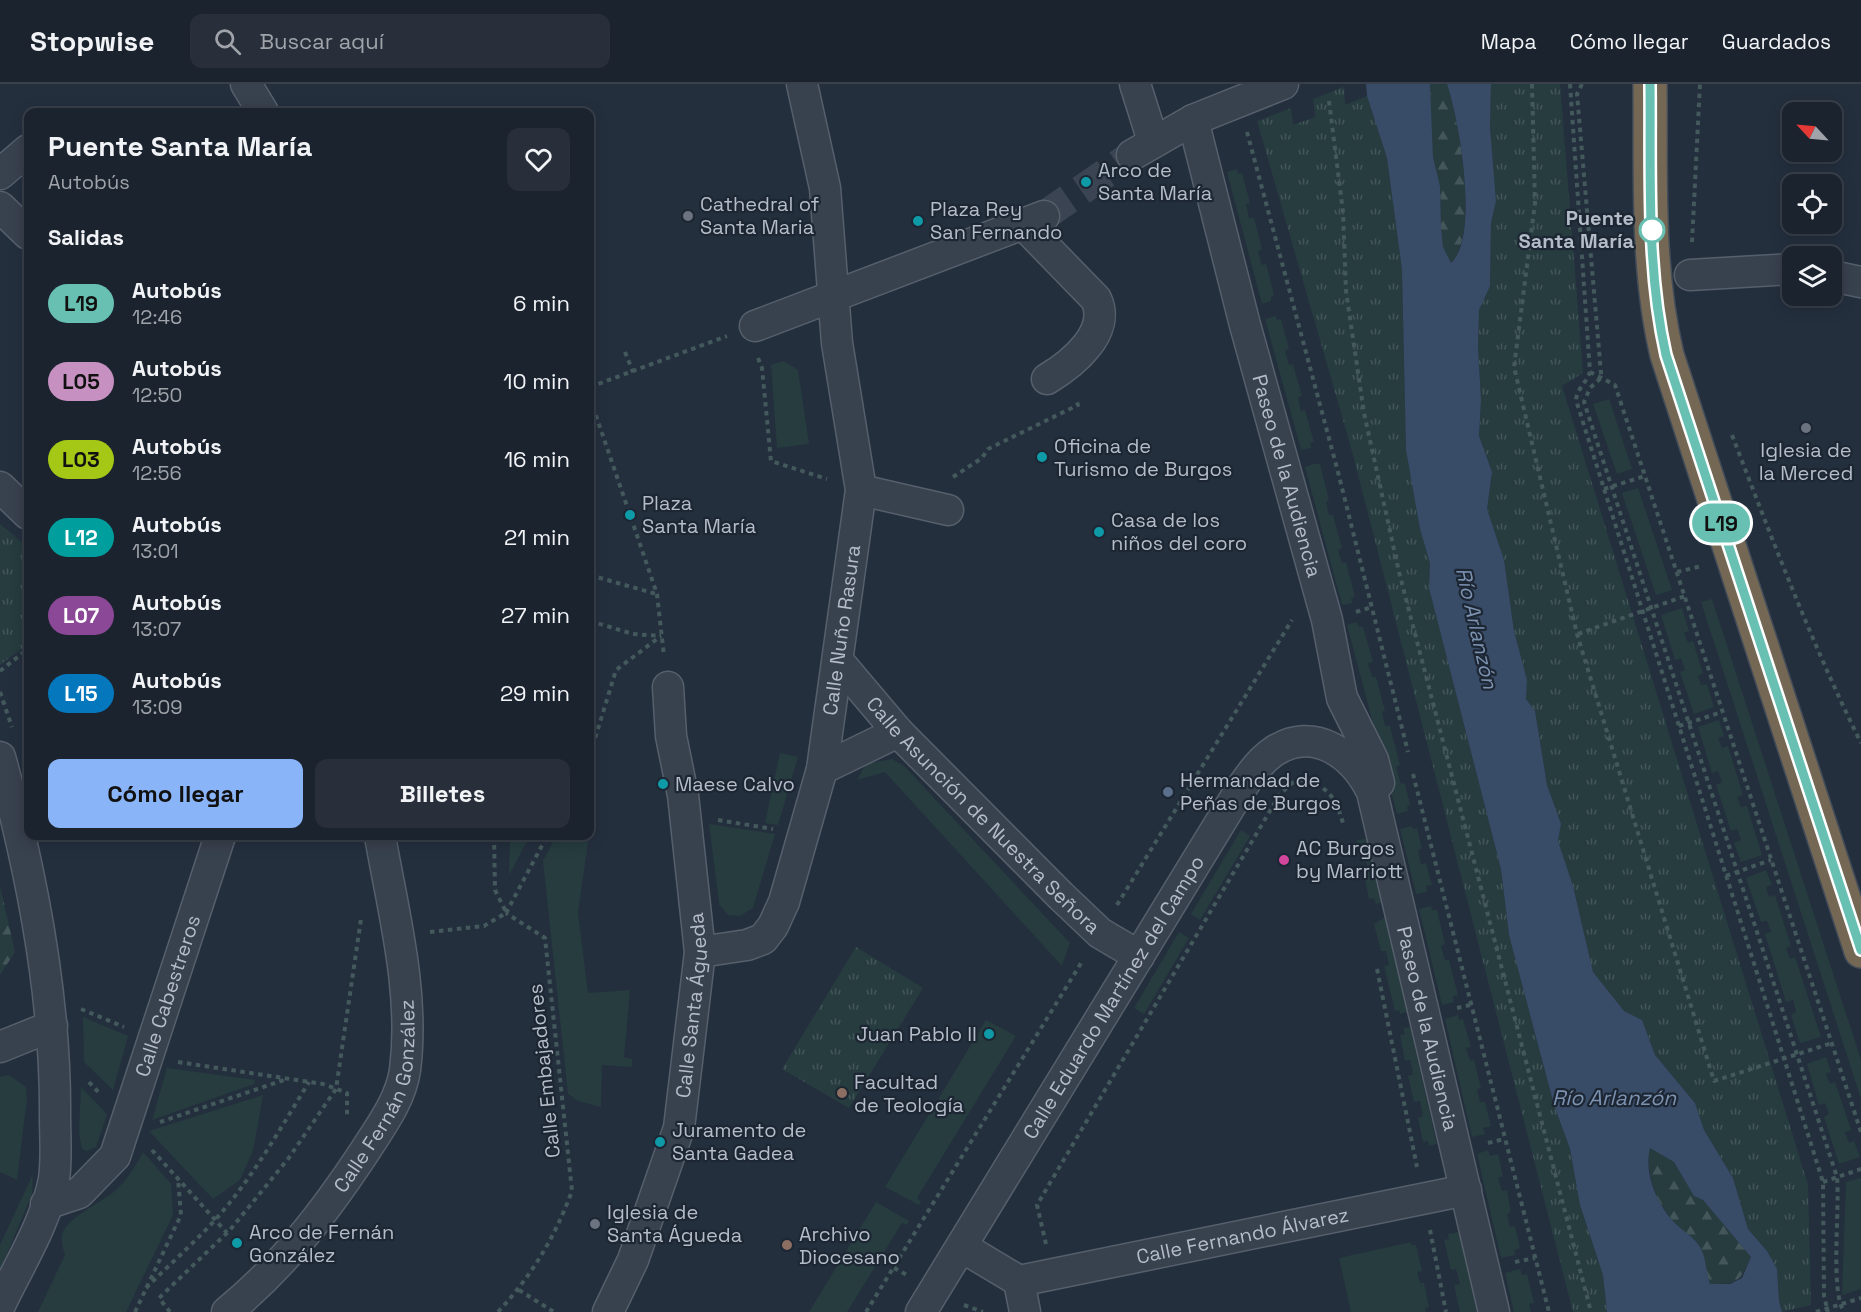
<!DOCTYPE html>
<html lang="es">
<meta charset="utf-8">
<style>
body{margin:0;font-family:"Space Grotesk",sans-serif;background:#282f3a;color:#f1f3f6;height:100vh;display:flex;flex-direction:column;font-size:22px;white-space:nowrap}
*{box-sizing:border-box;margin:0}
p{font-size:20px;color:#a0a4aa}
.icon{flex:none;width:33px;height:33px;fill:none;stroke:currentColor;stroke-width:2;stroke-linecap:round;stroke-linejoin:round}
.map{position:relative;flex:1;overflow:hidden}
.panel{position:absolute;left:24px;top:24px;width:570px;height:732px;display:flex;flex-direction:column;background:#1b232e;border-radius:12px;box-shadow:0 3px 15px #0003,0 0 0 2px #39404a}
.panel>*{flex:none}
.badge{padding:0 12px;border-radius:20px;font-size:21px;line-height:39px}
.needle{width:39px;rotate:296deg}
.fabs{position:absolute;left:1782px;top:18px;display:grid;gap:12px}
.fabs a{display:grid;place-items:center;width:60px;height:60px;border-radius:12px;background:#1b232e;box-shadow:0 3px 15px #0003,0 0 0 2px #39404a;font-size:30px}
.map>.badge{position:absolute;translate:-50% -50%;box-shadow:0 0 0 3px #fff}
h2{padding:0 24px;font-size:22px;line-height:54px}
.round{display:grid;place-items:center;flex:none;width:63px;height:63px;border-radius:12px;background:#282f3a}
.overview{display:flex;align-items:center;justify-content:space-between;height:102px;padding:0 24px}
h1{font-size:28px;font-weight:600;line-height:45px}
.action{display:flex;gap:12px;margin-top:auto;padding:12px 24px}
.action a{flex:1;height:69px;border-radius:12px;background:#8ab4f8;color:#111;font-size:24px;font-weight:600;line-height:69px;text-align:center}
.action a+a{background:#282f3a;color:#f1f3f6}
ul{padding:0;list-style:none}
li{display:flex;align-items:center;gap:18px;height:78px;padding:0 24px}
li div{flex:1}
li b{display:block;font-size:22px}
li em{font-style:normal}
li .badge{min-width:66px;font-weight:700;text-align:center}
header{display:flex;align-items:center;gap:36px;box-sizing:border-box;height:84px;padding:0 30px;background:#1b232e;border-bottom:2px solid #39404a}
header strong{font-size:28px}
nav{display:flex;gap:33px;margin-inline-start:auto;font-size:21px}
.search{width:420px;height:54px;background:#282f3a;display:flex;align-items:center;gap:15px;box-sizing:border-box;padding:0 21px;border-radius:12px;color:#a0a4aa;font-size:22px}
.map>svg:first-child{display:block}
.grass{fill:url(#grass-tufts)}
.forest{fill:url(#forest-firs)}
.garden{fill:#263c3f}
.water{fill:#394c67;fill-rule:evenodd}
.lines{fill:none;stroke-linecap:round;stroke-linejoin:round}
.street-tunnel{stroke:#3a4453;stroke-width:30;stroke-dasharray:30 15;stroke-linecap:butt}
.street-casing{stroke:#565f6c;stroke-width:33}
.highway-casing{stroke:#434c59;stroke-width:36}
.path{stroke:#44595c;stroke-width:4;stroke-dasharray:4.5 4.5;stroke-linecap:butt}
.street{stroke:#38414e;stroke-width:30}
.highway{stroke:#746855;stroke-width:33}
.line-casing{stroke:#fff;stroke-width:14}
.line{stroke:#68c0b2;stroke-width:9}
.culture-dot{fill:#0f9aa8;stroke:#1d2633;stroke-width:2}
.worship-dot{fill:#6b7280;stroke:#1d2633;stroke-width:2}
.stop-dot{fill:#fff;stroke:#68c0b2;stroke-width:3}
.service-dot{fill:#5c6f8a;stroke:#1d2633;stroke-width:2}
.hotel-dot{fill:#d1479c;stroke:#1d2633;stroke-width:2}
.education-dot{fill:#8d6e63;stroke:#1d2633;stroke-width:2}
.labels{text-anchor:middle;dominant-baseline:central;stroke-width:4.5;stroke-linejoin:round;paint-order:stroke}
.poi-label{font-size:20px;fill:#b4bcc9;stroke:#1d2633;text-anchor:start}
.stop-label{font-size:20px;font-weight:bold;fill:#b4bcc9;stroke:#1d2633;text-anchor:end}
.street-label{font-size:20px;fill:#b4bcc9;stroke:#1d2633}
.water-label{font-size:21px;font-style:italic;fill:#7c92b1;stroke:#1d2633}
</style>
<header>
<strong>Stopwise</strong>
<div class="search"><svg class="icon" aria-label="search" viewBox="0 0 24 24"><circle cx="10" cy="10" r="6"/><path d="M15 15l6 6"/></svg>Buscar aquí</div>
<nav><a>Mapa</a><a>Cómo llegar</a><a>Guardados</a></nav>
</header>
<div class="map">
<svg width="1861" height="1228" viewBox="0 0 1861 1228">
<defs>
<pattern id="grass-tufts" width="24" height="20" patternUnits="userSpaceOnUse" patternTransform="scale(1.5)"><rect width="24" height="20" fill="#263c3f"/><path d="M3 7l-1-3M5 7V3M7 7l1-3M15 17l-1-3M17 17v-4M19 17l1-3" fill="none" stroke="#435659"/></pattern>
<pattern id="forest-firs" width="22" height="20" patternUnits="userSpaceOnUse" patternTransform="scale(1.5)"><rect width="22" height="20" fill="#263c3f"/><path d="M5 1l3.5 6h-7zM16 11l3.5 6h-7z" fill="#435659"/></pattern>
</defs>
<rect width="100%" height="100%" fill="#242f3e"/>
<path class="grass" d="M1491 0H1560L1583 289 1562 302 1808 1101 1811 1221 1782 1228 1779 1217 1777 1185 1767 1167 1748 1145 1733 1094 1704 1046 1695 1019 1655 971 1642 936 1624 927 1593 888 1573 802 1558 757 1561 740 1547 701 1535 627 1526 615 1527 596 1514 547 1504 476 1487 425 1492 388 1479 352 1481 316 1478 263 1479 226 1490 202 1491 139 1496 117 1490 43Z
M1344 3 1345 21 1367 12 1387 74 1402 186 1406 366 1420 445 1430 479 1429 504 1501 785 1509 851 1554 1021 1570 1065 1580 1121 1603 1191 1607 1228H1573L1352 367 1257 37 1291 24 1293 41 1315 33 1313 15Z
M0 440 28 463V560L0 581Z
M856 863 923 904 849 1024 782 985Z"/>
<path class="forest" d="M1430 0H1447C1459 34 1480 153 1450 180L1443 163 1441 143 1440 102 1433 73Z
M0 802 15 868 0 891Z
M1649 1063 1674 1078 1694 1112 1703 1116 1751 1173C1740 1198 1738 1200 1710 1200 1705 1186 1706 1172 1698 1160 1691 1151 1680 1146 1673 1137 1654 1116 1647 1091 1649 1063Z"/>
<path class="garden" d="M1237 85 1238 90 1242 89 1250 119 1246 120 1249 134H1254L1262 165 1258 167 1262 181 1266 180 1274 211 1271 213V217L1262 220 1227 88Z
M1276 232 1277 236 1281 235 1289 265 1285 267 1289 281 1293 280 1302 312 1298 313 1301 327 1305 326 1314 358 1310 359 1311 364 1301 366 1265 235Z
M784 277 798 286 809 360 777 364 771 281Z
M1609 315 1632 385 1617 390 1593 320Z
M1314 380H1320L1329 416 1326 418 1329 431H1333L1342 464 1338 466 1342 479 1346 478 1355 513 1351 514 1352 519 1342 521 1305 383Z
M1638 404 1672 506 1656 511 1622 409Z
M1712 515 1861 976V1015L1701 518Z
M1682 524 1689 547 1684 549 1688 559 1693 557 1703 589 1698 592 1701 601 1707 600 1714 623 1694 630 1680 588 1685 586 1681 574 1675 576 1661 531Z
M1357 538 1359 543H1363L1373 578 1368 579 1372 593H1376L1385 627 1382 628 1385 642H1390L1400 681 1396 683 1401 700 1405 699 1410 721 1407 722 1408 727 1397 730 1347 541Z
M1719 636 1724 652 1718 654 1722 664 1728 662 1743 711 1737 713 1741 723 1747 722 1762 771 1741 778 1734 759 1741 756 1737 745 1731 747 1716 701 1722 698 1718 687 1712 689 1698 643Z
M780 669 798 673 778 741 765 739Z
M892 675 904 682 1070 859 1062 882 885 688 857 696 866 680Z
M709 740 775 750 753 824 740 832 728 831 719 820Z
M1412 742 1413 745 1417 744 1422 765 1418 766 1421 780 1426 779 1432 801 1426 802 1427 808 1416 810 1400 745Z
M1241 746 1250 752 1200 836 1191 830Z
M510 752H530L509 791Z
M556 752H589L578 828 588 909 630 906 624 973 632 975V983L602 981 601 1023 578 1017 568 1010 543 777Z
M1367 754 1382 818 1376 820 1374 814 1369 815 1363 786 1368 784 1364 770 1359 771 1356 757Z
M1766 786 1772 801 1766 803 1769 813 1775 811 1791 862 1786 864 1790 875 1795 873 1821 953 1800 959 1791 931 1796 928 1793 916 1786 918 1765 850 1771 848 1767 837 1761 838 1746 794Z
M1431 822 1432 826H1437L1445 860 1441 862 1445 876H1449L1458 911 1453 912 1454 918 1442 921 1419 825Z
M1385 833 1407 928 1400 930 1399 926 1395 927 1384 882 1389 881 1386 867H1381L1374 840Z
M1179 848 1189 854 1144 930 1134 924Z
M1458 931 1459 936 1463 935 1471 963 1466 964 1470 977 1474 976 1481 1004 1477 1005 1480 1018H1485L1491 1042 1483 1044 1485 1050 1472 1053 1445 935Z
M83 933 128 952 113 1006 84 978Z
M986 936 1016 952 917 1114 921 1117 919 1121 885 1103Z
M1410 943 1437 1060 1429 1062 1428 1057 1423 1058 1418 1034 1423 1032 1420 1017 1414 1018 1408 992 1413 990 1410 976 1405 977 1400 951 1405 950 1403 944Z
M1826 973 1831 988 1826 990 1830 1000 1835 998 1851 1046 1845 1048 1849 1059 1854 1057 1860 1073 1839 1080 1824 1033 1829 1030 1825 1019 1819 1021 1807 980Z
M167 984 255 996 254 1000 152 1036Z
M9 991 26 1003 27 1014 17 1096 0 1088V993Z
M81 1003 107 1030 96 1063 87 1067 82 1065 79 1049Z
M263 1011 253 1067 240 1096 213 1115 149 1047Z
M1488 1066 1490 1072 1498 1070 1503 1092 1498 1094 1502 1107 1507 1106 1511 1128 1507 1130 1510 1143 1515 1142 1520 1164 1514 1166 1515 1171 1501 1174 1477 1070Z
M143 1068 171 1100 173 1131 126 1228H38L65 1171C63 1164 60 1156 63 1148 68 1134 103 1117 115 1107 127 1096 135 1083 143 1068Z
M33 1090 32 1110 0 1186V1161Z
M1861 1094V1205L1842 1211 1846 1098Z
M876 1118 909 1137 907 1141 902 1139 847 1228H809Z
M1460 1148 1478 1228H1460L1454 1201 1460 1200 1456 1185 1451 1186 1444 1156 1449 1155 1448 1150Z
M1411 1158V1161H1416L1422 1187 1417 1188 1420 1199H1424L1429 1223 1425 1224 1426 1228H1351L1339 1174Z
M1520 1185 1522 1191 1527 1190 1534 1219 1529 1220 1531 1228H1514L1505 1189Z"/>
<path class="water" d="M1366 0H1430L1433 73 1440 102 1441 143 1443 163 1451 179C1480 153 1459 34 1447 0H1491L1490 43 1496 117 1491 139 1490 202 1479 226 1478 263 1481 316 1479 352 1492 388 1487 425 1504 476 1514 547 1527 596 1526 615 1535 627 1547 701 1561 740 1558 757 1573 802 1593 888 1624 927 1642 936 1655 971 1695 1019 1704 1046 1733 1094 1748 1145 1767 1167 1777 1185 1779 1217 1782 1228H1607L1603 1191 1580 1121 1570 1065 1554 1021 1509 851 1501 785 1429 504 1430 479 1420 445 1406 366 1402 186 1387 74 1367 12ZM1650 1064 1674 1078 1694 1112 1703 1116 1751 1173 1742 1194 1730 1200H1710C1705 1186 1707 1172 1698 1160 1691 1151 1680 1145 1673 1137 1656 1118 1644 1089 1650 1064Z"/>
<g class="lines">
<path class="street-tunnel" d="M1044 132 1132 71"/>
<defs>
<g id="street">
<path d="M246 0 263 28"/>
<path d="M1135 0 1153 57"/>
<path id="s1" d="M1193 36 1245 241 1327 536 1342 614 1373 676 1379 699"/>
<path d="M1132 71 1193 36 1283 0"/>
<path d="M0 90 28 66"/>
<path d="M0 123 28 150"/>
<path d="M1023 140 1096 215C1112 248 1072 280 1047 295"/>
<path d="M1690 191 1792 185"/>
<path d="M1832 192 1861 198"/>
<path d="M755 242 1044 132"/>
<path d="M0 403 28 430"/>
<path d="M861 406 948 426"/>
<path id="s2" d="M838 577 898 648 1061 812 1100 849 1139 872"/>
<path d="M0 673C32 789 56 911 55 1032 55 1052 57 1075 54 1095 46 1139 19 1181 0 1221"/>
<path d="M822 685 898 648"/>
<path id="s3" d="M700 868 747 861 763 855 773 842 784 818 822 685 861 406 837 259 825 104 802 0"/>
<path d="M0 963 52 942"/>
<path id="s4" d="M46 1120 79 1109 115 1072 220 752"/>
<path d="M962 1163 1019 1197 1025 1228"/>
<path id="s5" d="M1019 1197 1466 1106"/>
<path id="s6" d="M227 1228C285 1180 324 1129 365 1067 381 1042 401 1015 405 986 415 908 393 827 380 752"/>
<path id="s7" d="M608 1228 633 1176 679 1044 700 868 683 711 671 652 668 603"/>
<path id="s8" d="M921 1228 1242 703C1251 690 1260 677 1273 668 1314 640 1354 671 1372 708L1494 1228"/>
</g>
<path id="highway" d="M1650 0C1651 90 1646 183 1667 271L1861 867"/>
</defs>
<use href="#street" class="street-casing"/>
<use href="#highway" class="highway-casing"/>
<path class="path" d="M1532 0 1535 119 1514 283 1577 550 1714 997 1832 959
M1570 0 1590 288C1586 299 1577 305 1576 316L1823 1098 1824 1212 1828 1228
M1582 0 1577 10 1601 289V294L1590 304 1584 318 1837 1093C1840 1125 1830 1207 1844 1228
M1329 17 1343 128 1346 207 1364 329 1399 488 1591 1228
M1247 48 1338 388 1408 668
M1692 158 1700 0
M625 268 633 288
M758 274 762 284 771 377 827 395
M1590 288 1615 301 1861 1048
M590 303 727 252
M590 314 657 510 664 572
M1732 351C1772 455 1812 560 1861 659
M953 393 982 374 988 365 1078 321 1076 316
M1604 405 1645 392
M1677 488 1702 482
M590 491 656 510
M1356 528 1372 523
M590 537 633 550 661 552
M1578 550 1685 512
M0 587 28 565
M0 608 12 643
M1679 642 1722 628
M590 671 616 586 661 552
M1413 690 1549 1228
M718 736 773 745
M494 752 495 806 506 828
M1726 792 1771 776
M1117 821 1292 536
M506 829 547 752
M430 848 484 842 506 829
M1377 885 1417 1083
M1457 924 1470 921
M81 925 124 943
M178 978 323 1000 347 1009V1033
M89 998 100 1010
M160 1038 287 995
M1488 1059 1504 1055
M152 1066 227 1149
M1823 1098 1861 1085
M1430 1146 1446 1228
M1046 1160 1037 1121 1280 710 1292 699 1303 696C1331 703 1337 717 1344 743
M1515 1178 1535 1174
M894 1184 907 1191
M146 1204C169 1181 193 1160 215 1136 252 1095 280 1045 309 998
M519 1206 554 1228
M964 1221 983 1228
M135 1228 181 1131 178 1095
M170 1228 159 1214 230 1146 288 1075 336 1005 361 835
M498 1228C532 1191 554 1155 572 1107L545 854 506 829
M866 1228 1083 876
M1816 1228 1861 1214"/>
<use href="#street" class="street"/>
<use href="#highway" class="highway"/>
</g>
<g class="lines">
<defs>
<path id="line" d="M1650 0C1651 90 1646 183 1666 271L1861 866"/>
</defs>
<use href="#line" class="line-casing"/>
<use href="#line" class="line"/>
</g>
<g class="culture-dot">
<circle cx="1086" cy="98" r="6"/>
<circle cx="918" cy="137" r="6"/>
<circle cx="1042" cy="373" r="6"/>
<circle cx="630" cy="431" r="6"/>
<circle cx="1099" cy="448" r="6"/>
<circle cx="663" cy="700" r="6"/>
<circle cx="989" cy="950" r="6"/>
<circle cx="660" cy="1058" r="6"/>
<circle cx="237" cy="1159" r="6"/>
</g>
<g class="worship-dot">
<circle cx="688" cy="132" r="6"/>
<circle cx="1806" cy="344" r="6"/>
<circle cx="595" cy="1140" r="6"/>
</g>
<circle class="stop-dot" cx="1652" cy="146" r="12"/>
<circle class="service-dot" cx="1168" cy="708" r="6"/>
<circle class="hotel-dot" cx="1284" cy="776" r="6"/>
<g class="education-dot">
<circle cx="842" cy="1009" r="6"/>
<circle cx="787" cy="1161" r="6"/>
</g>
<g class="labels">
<g class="poi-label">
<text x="1098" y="86">Arco de<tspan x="1098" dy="23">Santa María</tspan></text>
<text x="700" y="120">Cathedral of<tspan x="700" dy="23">Santa Maria</tspan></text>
<text x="930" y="125">Plaza Rey<tspan x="930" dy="23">San Fernando</tspan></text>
<text x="1054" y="362">Oficina de<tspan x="1054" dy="23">Turismo de Burgos</tspan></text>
<text x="1806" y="366" text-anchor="middle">Iglesia de<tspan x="1806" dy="23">la Merced</tspan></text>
<text x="642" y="419">Plaza<tspan x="642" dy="23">Santa María</tspan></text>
<text x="1111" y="436">Casa de los<tspan x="1111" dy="23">niños del coro</tspan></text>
<text x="1180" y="696">Hermandad de<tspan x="1180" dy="23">Peñas de Burgos</tspan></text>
<text x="675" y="700">Maese Calvo</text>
<text x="1296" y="764">AC Burgos<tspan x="1296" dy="23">by Marriott</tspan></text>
<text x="977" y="950" text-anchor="end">Juan Pablo II</text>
<text x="854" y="998">Facultad<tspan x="854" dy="23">de Teología</tspan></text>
<text x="672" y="1046">Juramento de<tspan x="672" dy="23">Santa Gadea</tspan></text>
<text x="607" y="1128">Iglesia de<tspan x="607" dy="23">Santa Águeda</tspan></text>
<text x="249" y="1148">Arco de Fernán<tspan x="249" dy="23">González</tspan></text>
<text x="799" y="1150">Archivo<tspan x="799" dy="23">Diocesano</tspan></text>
</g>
<g class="stop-label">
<text x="1634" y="134">Puente<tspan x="1634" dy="23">Santa María</tspan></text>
</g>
<g class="street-label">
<text stroke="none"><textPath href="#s1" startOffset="368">Paseo de la Audiencia</textPath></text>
<text stroke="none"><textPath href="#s3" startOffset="386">Calle Nuño Rasura</textPath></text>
<text stroke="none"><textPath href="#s2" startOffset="212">Calle Asunción de Nuestra Señora</textPath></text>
<text stroke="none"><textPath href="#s4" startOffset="255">Calle Cabestreros</textPath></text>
<text stroke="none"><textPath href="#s8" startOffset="369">Calle Eduardo Martínez del Campo</textPath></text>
<text stroke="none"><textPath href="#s7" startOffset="321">Calle Santa Águeda</textPath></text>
<text stroke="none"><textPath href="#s8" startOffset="1028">Paseo de la Audiencia</textPath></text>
<text transform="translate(544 987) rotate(-96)">Calle Embajadores</text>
<text stroke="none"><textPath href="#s6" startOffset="270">Calle Fernán González</textPath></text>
<text stroke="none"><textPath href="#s5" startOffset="228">Calle Fernando Álvarez</textPath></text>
</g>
<g class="water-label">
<text transform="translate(1477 544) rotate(77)">Río Arlanzón</text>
<text x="1614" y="1013">Río Arlanzón</text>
</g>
</g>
</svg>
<div class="fabs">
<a><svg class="needle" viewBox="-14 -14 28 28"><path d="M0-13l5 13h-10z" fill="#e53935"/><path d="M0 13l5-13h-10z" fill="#a0a4aa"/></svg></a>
<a><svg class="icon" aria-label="locate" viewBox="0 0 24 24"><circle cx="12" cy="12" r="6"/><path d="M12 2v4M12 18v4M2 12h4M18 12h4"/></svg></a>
<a><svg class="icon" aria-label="layers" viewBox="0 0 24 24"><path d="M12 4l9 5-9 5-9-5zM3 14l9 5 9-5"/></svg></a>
</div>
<b class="badge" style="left:1721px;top:439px;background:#68c0b2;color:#111">L19</b>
<section class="panel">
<div class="overview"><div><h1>Puente Santa María</h1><p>Autobús</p></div><a class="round"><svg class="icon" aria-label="heart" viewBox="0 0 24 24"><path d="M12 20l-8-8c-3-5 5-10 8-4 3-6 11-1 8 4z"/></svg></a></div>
<h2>Salidas</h2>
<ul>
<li><span class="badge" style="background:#68c0b2;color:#111">L19</span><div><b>Autobús</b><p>12:46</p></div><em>6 min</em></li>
<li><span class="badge" style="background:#c691c1;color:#111">L05</span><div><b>Autobús</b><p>12:50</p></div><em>10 min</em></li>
<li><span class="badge" style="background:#a5c715;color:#111">L03</span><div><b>Autobús</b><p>12:56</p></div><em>16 min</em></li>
<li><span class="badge" style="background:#009e9d;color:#fff">L12</span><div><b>Autobús</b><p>13:01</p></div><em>21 min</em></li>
<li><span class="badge" style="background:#8b4896;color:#fff">L07</span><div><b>Autobús</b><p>13:07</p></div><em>27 min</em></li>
<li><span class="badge" style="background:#0578bd;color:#fff">L15</span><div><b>Autobús</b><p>13:09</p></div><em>29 min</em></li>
</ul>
<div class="action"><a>Cómo llegar</a><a>Billetes</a></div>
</section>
</div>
